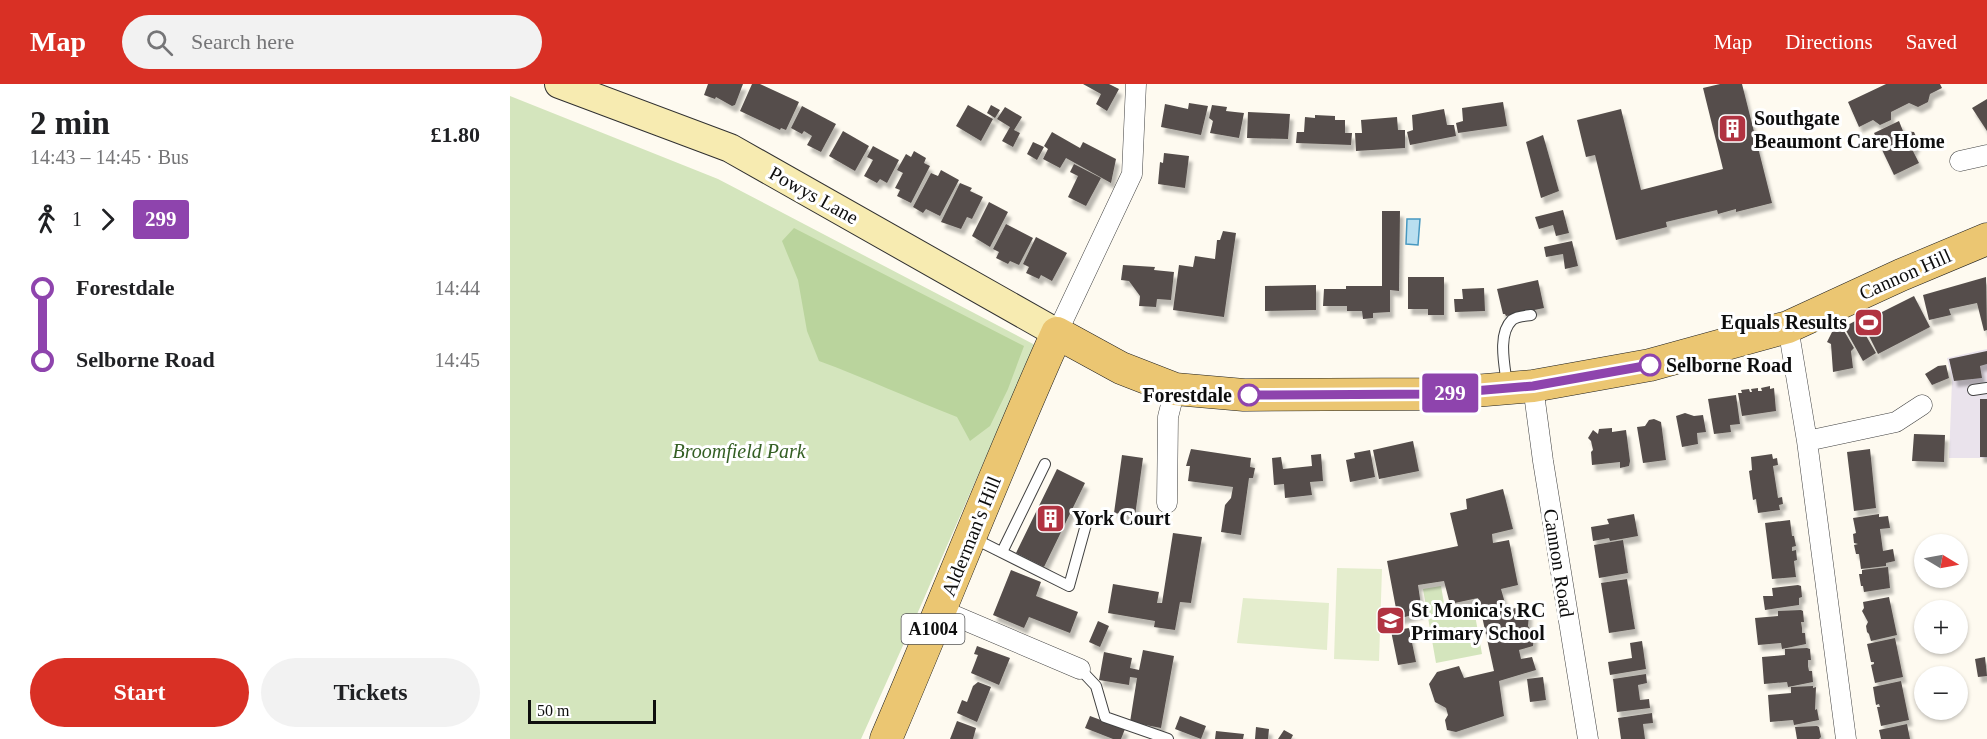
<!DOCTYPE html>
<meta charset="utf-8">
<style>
body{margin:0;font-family:Georgia,serif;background:#f2f2f2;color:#202124;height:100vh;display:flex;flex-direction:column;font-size:22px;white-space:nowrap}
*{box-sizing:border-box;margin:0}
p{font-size:20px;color:#757577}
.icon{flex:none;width:33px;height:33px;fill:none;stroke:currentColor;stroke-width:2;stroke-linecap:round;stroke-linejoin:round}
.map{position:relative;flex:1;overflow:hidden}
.panel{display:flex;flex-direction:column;background:#fff;width:510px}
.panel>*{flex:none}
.badge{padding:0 12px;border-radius:4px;font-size:21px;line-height:39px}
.needle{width:39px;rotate:100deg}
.buttons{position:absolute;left:1404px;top:450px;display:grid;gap:12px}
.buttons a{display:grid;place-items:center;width:54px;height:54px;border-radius:50%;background:#fff;box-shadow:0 2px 4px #0004;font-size:30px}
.scale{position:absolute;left:18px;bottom:15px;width:128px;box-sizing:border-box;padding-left:6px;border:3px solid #0e0e0e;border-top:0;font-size:16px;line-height:21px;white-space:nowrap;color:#0e0e0e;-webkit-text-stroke:4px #fff;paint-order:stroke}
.map>.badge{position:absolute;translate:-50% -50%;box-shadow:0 0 0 3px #fff}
.legs{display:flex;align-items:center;gap:9px;height:66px;padding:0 30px;font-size:20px}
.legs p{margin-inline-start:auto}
.summary{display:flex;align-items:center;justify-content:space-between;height:102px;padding:0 30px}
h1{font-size:33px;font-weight:700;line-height:45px}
.action{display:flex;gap:12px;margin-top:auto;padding:12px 30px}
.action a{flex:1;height:69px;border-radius:36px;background:#d93025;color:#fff;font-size:24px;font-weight:700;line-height:69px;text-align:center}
.action a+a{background:#f2f2f2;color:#202124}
ul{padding:0 30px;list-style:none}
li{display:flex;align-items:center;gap:21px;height:72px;font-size:22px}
li i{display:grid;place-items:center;width:9px;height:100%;margin:0 8px;background:currentColor}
li i::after{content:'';width:15px;height:15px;margin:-8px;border:4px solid;border-radius:50%;background:#fff}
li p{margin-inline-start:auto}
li:first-child i{background:linear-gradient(#0000 50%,currentColor 0)}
li:last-child i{background:linear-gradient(currentColor 50%,#0000 0)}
header{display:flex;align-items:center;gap:36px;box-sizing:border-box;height:84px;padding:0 30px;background:#d93025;color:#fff}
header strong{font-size:28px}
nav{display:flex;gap:33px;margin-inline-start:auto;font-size:21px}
.search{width:420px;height:54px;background:#f2f2f2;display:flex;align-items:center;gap:15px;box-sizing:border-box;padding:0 21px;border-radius:33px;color:#757577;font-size:22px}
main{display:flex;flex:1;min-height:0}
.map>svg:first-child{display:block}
.industrial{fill:#eae3ec}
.green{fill:#d4e5bd}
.forest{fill:#bad49d}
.pitch{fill:#e4edcd}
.water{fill:#b9dff0;stroke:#4798c0;stroke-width:1.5}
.building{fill:#554e4b;filter:url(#shadow)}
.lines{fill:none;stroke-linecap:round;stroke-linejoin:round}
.service-casing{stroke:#414141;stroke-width:12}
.minor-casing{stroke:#414141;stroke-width:21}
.secondary-casing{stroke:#303030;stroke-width:30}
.primary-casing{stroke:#1f1f1f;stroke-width:33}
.service{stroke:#fff;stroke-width:10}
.minor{stroke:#fff;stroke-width:20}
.secondary{stroke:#f7ebb1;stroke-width:28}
.primary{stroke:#ebc672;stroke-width:32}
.line-1-casing{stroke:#fff;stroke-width:14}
.line-1{stroke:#8e44ad;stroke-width:9}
.stop-1-dot{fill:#fff;stroke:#8e44ad;stroke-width:3}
.labels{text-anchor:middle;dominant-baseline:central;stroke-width:6;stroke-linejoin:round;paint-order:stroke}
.shield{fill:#fff;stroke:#565656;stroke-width:1.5}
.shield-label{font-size:18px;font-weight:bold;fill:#0e0e0e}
.poi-label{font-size:20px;font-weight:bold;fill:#0e0e0e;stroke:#fff;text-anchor:start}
.street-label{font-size:20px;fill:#0e0e0e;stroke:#fff}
.stop-label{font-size:20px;font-weight:bold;fill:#0e0e0e;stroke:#fff;text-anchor:start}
.park-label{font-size:20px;font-style:italic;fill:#345f24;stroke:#fff}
</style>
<header>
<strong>Map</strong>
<div class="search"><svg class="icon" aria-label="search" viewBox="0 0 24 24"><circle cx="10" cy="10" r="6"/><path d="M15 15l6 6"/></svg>Search here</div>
<nav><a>Map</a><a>Directions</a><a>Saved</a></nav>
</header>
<main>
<section class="panel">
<div class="summary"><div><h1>2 min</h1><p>14:43 – 14:45 · Bus</p></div><b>£1.80</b></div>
<div class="legs"><svg class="icon" aria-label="walk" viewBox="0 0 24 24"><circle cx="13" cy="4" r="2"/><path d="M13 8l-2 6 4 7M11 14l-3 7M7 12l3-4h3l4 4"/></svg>1<svg class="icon" aria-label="forward" viewBox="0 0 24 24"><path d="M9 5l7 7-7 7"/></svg><b class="badge" style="background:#8e44ad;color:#fff">299</b></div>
<ul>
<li><i style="color:#8e44ad"></i><b>Forestdale</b><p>14:44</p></li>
<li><i style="color:#8e44ad"></i><b>Selborne Road</b><p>14:45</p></li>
</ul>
<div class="action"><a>Start</a><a>Tickets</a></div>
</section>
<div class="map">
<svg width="1477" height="655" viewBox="0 0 1477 655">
<defs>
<filter id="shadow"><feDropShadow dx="3.5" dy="6" stdDeviation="1.5" flood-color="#0004"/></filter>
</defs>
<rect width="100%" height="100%" fill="#fefaf0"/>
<path class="industrial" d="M1477 265V374H1439L1442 297 1437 274Z"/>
<path class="green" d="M0 12 208 95 525 261 408 528 351 655H0Z
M931 502 935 525 963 520 972 570 926 579 913 505Z"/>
<path class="forest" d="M284 144 514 262 498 305 480 342 460 357 447 333C400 315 356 294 309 277L297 247 288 196 272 157Z"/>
<path class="pitch" d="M827 484 872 485 869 577 824 575Z
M733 514 819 519 817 566 727 559Z"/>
<path class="water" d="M897 135H910L908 161 896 160Z"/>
<path class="building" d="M198 0H233L225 21 222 22 206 13 205 15 194 11Z
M242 0H250L289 18 276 46 271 44 270 46 230 27Z
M573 0H599L609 5 597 27 586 20 591 10Z
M1210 0H1232L1262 119 1226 128V125L1208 130 1207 126 1156 138 1157 143 1106 156 1085 71 1076 73 1067 36 1111 25 1131 106 1213 85 1193 4Z
M1376 0H1430L1432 4 1420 10 1418 18 1408 23 1399 19 1381 28V36L1370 41 1363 36 1349 43 1338 18Z
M1477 15V47L1462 24Z
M993 18 997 42 948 49 946 39 953 37 952 24Z
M679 19 698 22 691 51 651 43 655 20 678 25Z
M458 21 483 35 471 57 446 42Z
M481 21 490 26 485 34 477 29Z
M702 21 717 23 716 27 734 29 729 54 700 49 703 37 699 34Z
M292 22 326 40 311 68 297 61 302 52 294 47 292 50 281 44Z
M495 23 512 33 504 46 510 49 503 63 492 57 500 43 487 35Z
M934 25 937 41H944L946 52 900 61 897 48 903 46 902 31Z
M738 28 780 30 778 55 737 54Z
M805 31 825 32V36H835V49H842L841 61 786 59 787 48H794L795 33 805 34Z
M887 33 888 46H895V64L846 67 845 49H852L851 36Z
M1389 37 1393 47 1404 48 1408 57 1403 67 1409 79 1384 91 1364 49Z
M333 47 359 62 345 87 319 72Z
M542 48 570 64 573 58 606 75 601 99 556 74 550 84 533 75 538 65 534 62Z
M1033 51 1049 107 1031 114 1016 58Z
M523 58 534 63 527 76 517 70Z
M363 62 389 76 377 99 370 95 367 99 354 92 363 76 357 73Z
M404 67 416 74 414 79 420 82 401 119 387 112 390 106 385 104 393 89 387 86 396 70 401 73Z
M654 69 679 72 675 104 648 100 650 78 653 79Z
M564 80 591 94 576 122 558 113 568 92 560 88Z
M431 86 449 96 430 132 416 125 413 129 403 123 421 89 428 92Z
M450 99 462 104 460 107 473 113 462 135 457 133 451 145 431 138Z
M479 118 498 128 480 163 462 152Z
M1053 126 1059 149 1046 152 1043 141 1029 145 1025 133Z
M872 127H890L889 207 880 206V228L863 229V234L853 235 852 227H837V222H813L814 205H836V202H872Z
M496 140 523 154 509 181 500 177 498 180 486 174 489 168 483 165Z
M713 147 726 149 714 233 663 226 669 181 683 183 685 172 705 175 707 156H710Z
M526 153 557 169 542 197 531 191 529 195 516 189 519 183 513 180Z
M1062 157 1068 182 1055 185 1053 170 1036 173 1034 163Z
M613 181 645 183 644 186 664 188 661 216 647 215 646 223 629 222 630 212 619 197 611 196Z
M898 193H934V231H918V225H898Z
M1476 193 1477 246 1474 247 1467 219 1439 225 1441 231 1419 236 1413 211Z
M1028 196 1034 224 996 232 995 230H993L987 205Z
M806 201V226L755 227V202Z
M974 204 975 227 945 228 944 215H953L952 205Z
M1404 212 1420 243 1368 270 1352 238Z
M1347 236 1366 269 1353 277 1334 243Z
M1333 245 1344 264 1341 267 1343 284 1323 288 1321 260 1317 258 1323 246 1327 248Z
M1477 267V280L1470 282 1472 294 1444 297 1439 275Z
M1436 281 1439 294 1422 301 1415 290 1428 282Z
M1260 302V305L1264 304 1266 327 1232 332 1228 309H1232L1231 306 1239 305 1240 308H1242L1241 305 1248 304V307H1252L1251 304Z
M1226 311 1230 340 1220 341 1221 348 1204 350 1198 315Z
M1470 315H1477V373H1470Z
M1175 329 1184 332 1193 331 1196 348 1187 349 1188 360 1172 363 1166 332Z
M1144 335 1151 338 1156 376 1133 379 1127 343 1135 342 1139 336Z
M1102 344V348L1116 346 1120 377 1119 382 1110 384V378L1082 381 1081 368 1083 366 1081 357 1078 354 1083 346 1088 350 1089 345Z
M1404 350 1435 351 1434 378 1402 377Z
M903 357 909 387 869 395 863 366Z
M681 365 741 374 740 383 745 384 743 394H739L731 451 711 448 715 421 721 414 723 403 678 397 680 382H676Z
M1360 365 1366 424 1344 427 1337 368Z
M860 366 865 393 840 398 836 376 845 374 844 369Z
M811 370 813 397 800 398 802 411 775 414 774 400 764 401 762 374 771 373 773 385 802 382 801 371Z
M1262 370 1263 375 1267 374 1268 381 1263 382 1268 414 1272 413 1273 420 1269 421 1270 426 1248 429 1246 415 1243 416 1239 387 1242 386 1241 373Z
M612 371 633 374 625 432 604 429Z
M547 385 575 399 534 483 506 469Z
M993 405 1003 445 982 450 983 459 999 456 1008 501 991 505 997 526 1014 522 1019 531 1018 542 1024 552 1023 562 1009 566 1011 575 1022 573 1026 586 989 597 994 632 946 648 937 646 935 636 938 631 936 624 925 618 919 600 927 588 949 582 954 594 984 587 968 514 940 520 934 497 908 501 912 528 888 535 877 477 948 462 940 429 957 425 956 415Z
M1124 430 1128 452 1100 457 1099 454 1083 457 1081 443 1099 440 1097 435Z
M1369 430V433L1378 432 1380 444 1370 445 1373 467 1383 465 1385 477 1376 479V482L1351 485 1349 470H1346L1344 461 1348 460 1344 459 1343 450 1346 449 1343 434Z
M1280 436 1282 452H1284L1286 462 1282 463V467L1286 466 1287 476 1284 477 1286 493 1262 495 1255 439Z
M663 449 692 453 681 519 670 518 665 546 644 543 645 537 598 529 603 500 649 508 647 519H652Z
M1113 456 1118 489 1089 494 1084 461Z
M1378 483 1380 504 1354 508 1353 502H1351L1349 490H1352V486Z
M501 486 531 498 526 512 568 528 560 549 519 533 514 544 483 531Z
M1117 495 1125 545 1099 549 1091 499Z
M1288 501 1291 502 1292 513 1289 514V521L1255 526 1253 512H1263L1262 504Z
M1379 513 1387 551 1361 557 1359 550 1357 548 1356 542 1358 538 1352 527 1354 524 1353 518Z
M1291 526 1293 527 1294 538H1291L1292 544V549H1295L1296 560 1272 565 1271 559 1248 561 1245 534 1268 532V527Z
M588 537 599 542 590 563 579 558Z
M899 544 906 578 888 581 881 547Z
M1385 554 1393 593 1365 599 1361 581 1364 580V578H1361L1357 560Z
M1132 557 1136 585 1100 591 1098 578 1122 574 1120 559Z
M467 562 500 574 489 601 461 589 468 571 464 570Z
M1297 564 1300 565 1301 576H1298V582L1299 587H1302L1303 598 1278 603 1277 598 1254 600 1252 573 1275 571V565Z
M633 566 664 572 651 644 620 638 627 594 620 593 619 601 589 596 594 568 622 574 620 584 629 586Z
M1475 573 1477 592 1468 593 1465 575Z
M1136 590 1137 599 1128 601 1130 616 1139 615 1140 624 1107 628 1103 595Z
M1033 593 1036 616 1020 618 1017 595Z
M1391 597 1399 636 1371 642 1367 623H1370L1369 620 1366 621 1363 603Z
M468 598 481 603 467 638 447 629 452 616 457 618 463 602Z
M1303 602V604L1306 603 1305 626 1307 625 1309 636 1284 641 1283 636 1260 638 1258 611 1281 609V603Z
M1142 629 1143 639 1133 640 1135 655H1111L1108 634Z
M580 632 615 645 611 655H603L575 644Z
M670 632 696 642 691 655 665 645Z
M447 637 466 644 463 655H440Z
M1397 640 1400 655H1371L1369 646Z
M1307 642 1309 643 1311 653 1309 655H1287L1285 643Z
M746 643 759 645 758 655H745Z
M774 646 783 651 781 655H768Z
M706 647 734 650 733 655H705Z"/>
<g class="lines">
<defs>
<path id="service" d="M997 301C995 283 987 250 1002 236 1007 232 1015 232 1021 231
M1463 306 1477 304
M463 454 559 502 577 437
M492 468 535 380
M570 585 586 602 595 633 658 655"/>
<path id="minor" d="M1450 77 1477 71
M1278 243 1297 357 1336 655
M547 249 622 90 626 0
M1023 302 1033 377 1078 655
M1297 357 1386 338 1412 321
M657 419 658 333 665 305
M431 526 570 585"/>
<path id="secondary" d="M49 0 220 64 547 249"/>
<path id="primary" d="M376 655C434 520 487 383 547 249L611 284 665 305 734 311 928 310 1023 302 1140 281 1278 243 1391 191 1477 155"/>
</defs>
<use href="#service" class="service-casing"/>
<use href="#minor" class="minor-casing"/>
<use href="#secondary" class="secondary-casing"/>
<use href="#primary" class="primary-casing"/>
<use href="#service" class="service"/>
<use href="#minor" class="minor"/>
<use href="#secondary" class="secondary"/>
<use href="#primary" class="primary"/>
</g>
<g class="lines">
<defs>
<path id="line-1" d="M739 311 928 310 1023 302 1140 281"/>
</defs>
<use href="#line-1" class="line-1-casing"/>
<use href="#line-1" class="line-1"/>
</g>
<defs>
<symbol id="building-square" viewBox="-11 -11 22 22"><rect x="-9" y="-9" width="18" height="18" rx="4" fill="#b13341" stroke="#fff"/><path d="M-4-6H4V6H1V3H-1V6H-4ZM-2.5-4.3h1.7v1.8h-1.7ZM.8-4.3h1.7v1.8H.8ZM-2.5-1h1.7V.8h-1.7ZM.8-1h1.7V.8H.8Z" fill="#fff"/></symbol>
<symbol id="stadium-square" viewBox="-11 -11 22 22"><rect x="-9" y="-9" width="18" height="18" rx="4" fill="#b13341" stroke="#fff"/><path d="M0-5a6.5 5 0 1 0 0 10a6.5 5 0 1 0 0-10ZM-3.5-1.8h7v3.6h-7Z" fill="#fff"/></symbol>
<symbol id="school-square" viewBox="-11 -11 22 22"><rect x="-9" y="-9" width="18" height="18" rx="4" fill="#b13341" stroke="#fff"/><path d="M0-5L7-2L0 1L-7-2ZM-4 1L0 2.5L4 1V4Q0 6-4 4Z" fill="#fff"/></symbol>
</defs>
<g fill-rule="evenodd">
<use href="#building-square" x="1206" y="28" width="33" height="33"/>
<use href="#stadium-square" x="1342" y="222" width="33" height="33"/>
<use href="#building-square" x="524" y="418" width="33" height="33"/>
<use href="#school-square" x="864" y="520" width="33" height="33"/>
</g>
<g class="stop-1-dot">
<circle cx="1140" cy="281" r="10"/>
<circle cx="739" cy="311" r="10"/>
</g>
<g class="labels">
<rect class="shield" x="391.5" y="530" width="63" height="30" rx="4.5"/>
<g class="shield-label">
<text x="423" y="545">A1004</text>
</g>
<g class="poi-label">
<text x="1244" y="34">Southgate<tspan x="1244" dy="23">Beaumont Care Home</tspan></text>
<text x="1337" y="238" text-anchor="end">Equals Results</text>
<text x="562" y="434">York Court</text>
<text x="901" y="526">St Monica's RC<tspan x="901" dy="23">Primary School</tspan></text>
</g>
<g class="street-label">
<text transform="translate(304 111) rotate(29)">Powys Lane</text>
<text transform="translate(1395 190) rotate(-24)">Cannon Hill</text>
<text transform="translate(461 452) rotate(-68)">Alderman's Hill</text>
<text transform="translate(1049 479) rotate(81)">Cannon Road</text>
</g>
<g class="stop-label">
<text x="1156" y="281">Selborne Road</text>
<text x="722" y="311" text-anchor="end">Forestdale</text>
</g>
<g class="park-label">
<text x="229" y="367">Broomfield Park</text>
</g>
</g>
</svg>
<div class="buttons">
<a><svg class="needle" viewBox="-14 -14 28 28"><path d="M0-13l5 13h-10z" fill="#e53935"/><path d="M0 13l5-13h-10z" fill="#757577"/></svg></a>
<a>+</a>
<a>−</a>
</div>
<div class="scale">50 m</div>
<b class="badge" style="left:940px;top:309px;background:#8e44ad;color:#fff">299</b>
</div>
</main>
